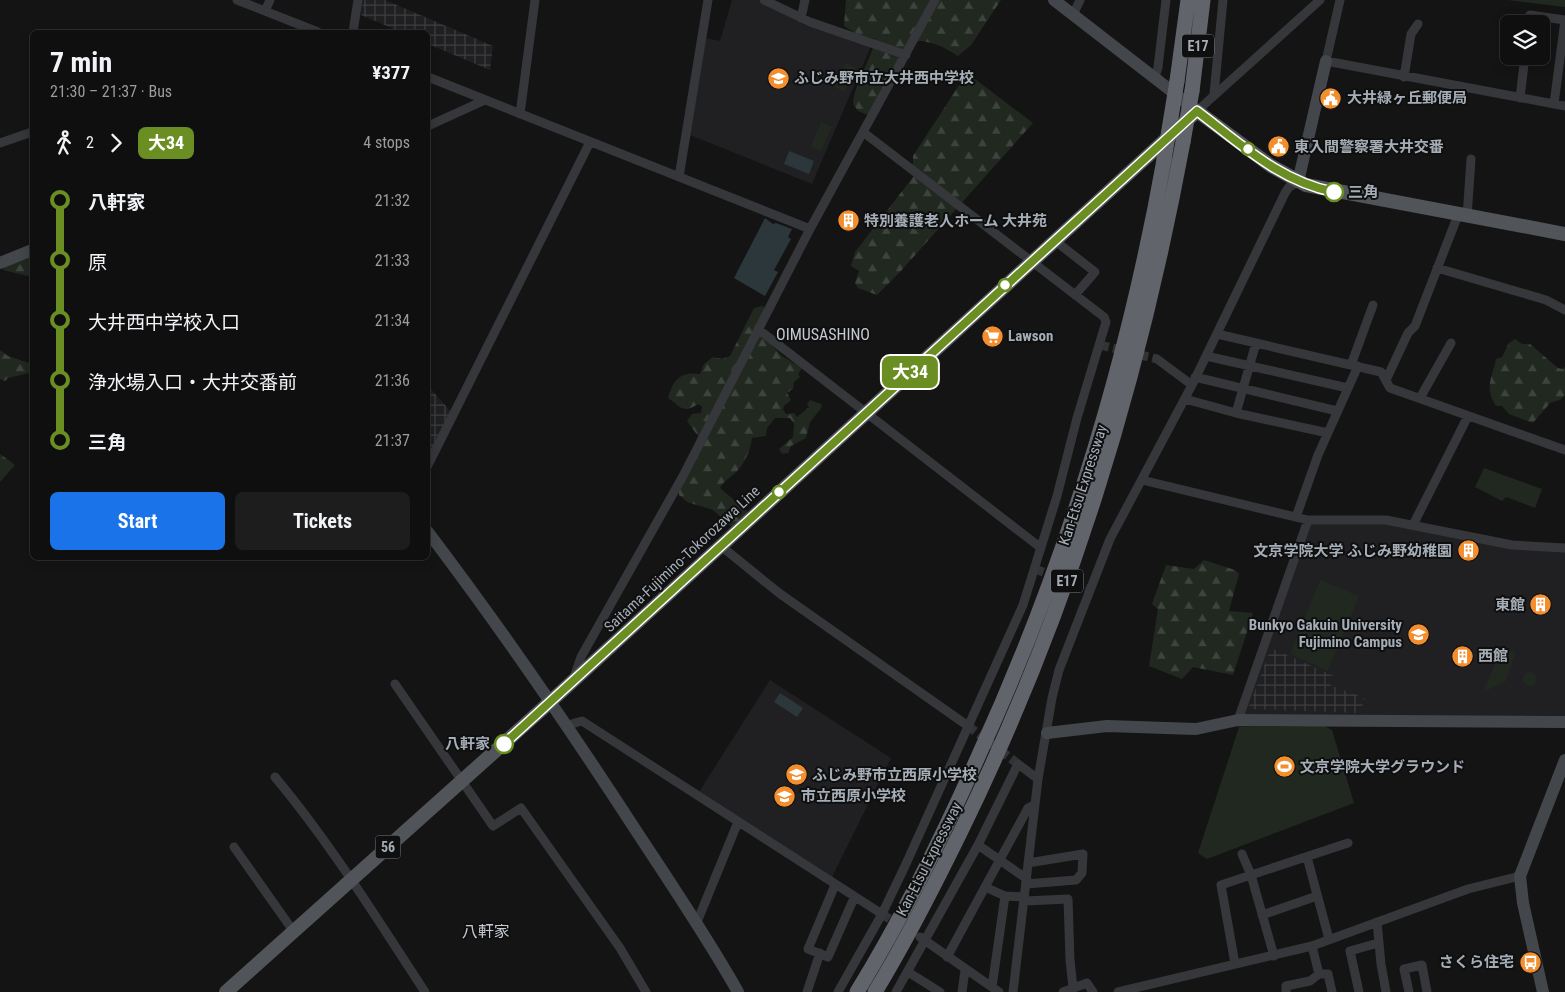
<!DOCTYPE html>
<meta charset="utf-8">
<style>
body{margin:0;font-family:"Roboto Condensed","Noto Sans JP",sans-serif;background:#1d1d1e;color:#f1f3f6;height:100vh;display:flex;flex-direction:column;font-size:19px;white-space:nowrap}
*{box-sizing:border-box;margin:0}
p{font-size:16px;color:#9b9c9f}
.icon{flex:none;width:28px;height:28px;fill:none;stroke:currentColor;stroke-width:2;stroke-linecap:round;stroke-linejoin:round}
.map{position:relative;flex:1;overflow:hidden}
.side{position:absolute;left:30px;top:30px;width:400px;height:530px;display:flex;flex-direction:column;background:#0f0f10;border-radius:8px;box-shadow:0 2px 12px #0003,0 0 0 1px #2f2f30}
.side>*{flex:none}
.badge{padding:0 10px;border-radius:8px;font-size:18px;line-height:32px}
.tools{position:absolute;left:1500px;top:15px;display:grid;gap:10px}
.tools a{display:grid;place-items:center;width:50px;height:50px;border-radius:8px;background:#0f0f10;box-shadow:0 2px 12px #0003,0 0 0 1px #2f2f30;font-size:25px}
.map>.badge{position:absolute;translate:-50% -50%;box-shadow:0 0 0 2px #fff}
.legs{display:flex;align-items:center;gap:8px;height:55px;padding:0 20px;font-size:16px}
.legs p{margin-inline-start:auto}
.head{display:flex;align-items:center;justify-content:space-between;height:85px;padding:0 20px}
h1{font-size:28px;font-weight:700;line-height:38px}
.button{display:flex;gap:10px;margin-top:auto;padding:10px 20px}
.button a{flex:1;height:58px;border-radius:8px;background:#1a73e8;color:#fff;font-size:20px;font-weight:700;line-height:58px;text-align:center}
.button a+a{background:#1d1d1e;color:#f1f3f6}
ul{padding:0 20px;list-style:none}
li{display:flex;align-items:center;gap:18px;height:60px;font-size:19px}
li i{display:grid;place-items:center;width:8px;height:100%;margin:0 6px;background:currentColor}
li i::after{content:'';width:12px;height:12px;margin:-6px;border:4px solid;border-radius:50%;background:#0f0f10}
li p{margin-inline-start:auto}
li:first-child i{background:linear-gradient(#0000 50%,currentColor 0)}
li:last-child i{background:linear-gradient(currentColor 50%,#0000 0)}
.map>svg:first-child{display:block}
.built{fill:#202022}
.industrial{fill:url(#industrial-grid)}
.forest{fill:url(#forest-firs)}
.green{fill:#202820}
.water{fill:#2c373b}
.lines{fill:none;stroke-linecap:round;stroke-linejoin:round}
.street-tunnel{stroke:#313335;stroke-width:9;stroke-dasharray:9 4.5;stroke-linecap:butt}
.street{stroke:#35373a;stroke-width:9}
.secondary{stroke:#43464a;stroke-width:12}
.primary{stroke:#515459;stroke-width:14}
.highway{stroke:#61656b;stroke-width:15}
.highway-bridge{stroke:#61656b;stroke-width:15}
.line-1-casing{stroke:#fff;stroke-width:11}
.line-1{stroke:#6b8e23;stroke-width:8}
.stop-1-dot{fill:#fff;stroke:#6b8e23;stroke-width:2.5}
.labels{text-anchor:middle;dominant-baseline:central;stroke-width:4;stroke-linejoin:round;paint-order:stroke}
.shield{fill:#0f0f10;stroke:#787e84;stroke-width:1}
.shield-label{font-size:14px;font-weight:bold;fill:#a5adb6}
.poi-label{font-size:15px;font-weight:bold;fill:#a5adb6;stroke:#0f0f10;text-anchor:start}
.stop-label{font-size:15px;font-weight:bold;fill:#a5adb6;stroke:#0f0f10;text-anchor:start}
.street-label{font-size:15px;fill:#a5adb6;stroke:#0f0f10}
.neighbourhood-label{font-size:16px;fill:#c6cbd2;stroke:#0f0f10}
</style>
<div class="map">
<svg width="1565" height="992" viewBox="0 0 1565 992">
<defs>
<pattern id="industrial-grid" width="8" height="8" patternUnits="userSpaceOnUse" patternTransform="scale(1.25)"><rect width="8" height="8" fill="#202022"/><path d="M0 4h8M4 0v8" fill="none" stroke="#3d3e40"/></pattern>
<pattern id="forest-firs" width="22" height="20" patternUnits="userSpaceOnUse" patternTransform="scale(1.25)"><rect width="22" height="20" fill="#202820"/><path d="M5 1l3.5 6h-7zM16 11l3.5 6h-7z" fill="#3d443e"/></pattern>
</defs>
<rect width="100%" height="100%" fill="#141415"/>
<path class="built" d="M732 0H757L805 25 871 46 812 184 690 135 706 38 720 41Z
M1311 523H1386L1565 552V716L1243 715Z
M770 680 891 758 832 877 699 792Z"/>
<path class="industrial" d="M363 0H385L493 46 490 70 428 44V32H401L361 15Z
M428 386 452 413 428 462Z
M1271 648 1334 676 1330 685 1365 698 1360 713 1248 709Z"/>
<path class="forest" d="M846 0H1001L971 45 958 56C943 46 928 39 909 41L868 115 858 111 853 104C855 80 871 62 875 39L857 34 844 26Z
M967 73 1033 123 900 272 877 295 858 288 855 283 859 271 851 266 855 252 913 177V156Z
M32 253V277L3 270 5 265Z
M762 306 765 307 763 336 782 356 802 368 798 374 800 377 794 382 793 389 787 393 791 400 784 406 783 410 786 414 794 413 797 417 809 407 807 404 810 400 821 404 822 407 810 422 806 438 791 446 788 453 782 454 779 449 793 437 794 424 790 418H775L767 428 766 436 752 438C751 449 745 463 737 471 731 478 725 479 720 488L748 512 733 528 713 510 687 502 679 495V490L698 436 687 421 692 414 701 413 702 407 698 404C682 415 679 405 668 398 673 379 681 371 700 374L704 364 713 357 722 359 730 356 754 308Z
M1515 339 1522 344H1530L1558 368 1562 369 1565 367V395L1560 400 1550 403 1533 423 1509 414 1502 406H1496C1484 387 1492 379 1496 359L1502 357 1509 343Z
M0 350 8 356 32 364V376L29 373 8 378 5 381 0 379Z
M0 454 15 465 0 482Z
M1204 560 1235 570 1239 574 1229 611 1253 613 1233 675 1193 667 1182 679 1149 666 1158 609 1152 604 1166 565 1194 569Z"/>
<path class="green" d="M1508 0H1565V7Z
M846 63 856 68 845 92 834 87Z
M821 122 832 127 821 151 811 146Z
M1484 468 1542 489 1535 508 1506 497 1502 501 1475 487Z
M1320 580 1359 596 1328 671 1290 654Z
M1502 648 1516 653 1505 682 1483 692Z
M1523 679a7 7 0 1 1 14 0a7 7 0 1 1-14 0Z
M1324 726 1332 730 1354 803 1207 859 1198 853 1239 727Z"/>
<path class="water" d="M789 151 814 161 809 174 784 164Z
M765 218 773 224 776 223 792 229 788 237 791 239 774 270 778 272 765 296 734 278Z
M780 693 803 708 797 717 774 702Z"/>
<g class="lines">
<path class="street-tunnel" d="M1100 345 1157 359
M1035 569 1091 590
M968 726 1018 764
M882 914 900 926"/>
<path class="street" d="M237 0 318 32
M764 0 810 22 906 55
M1340 0 1326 61 1565 106
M265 11 270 0
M1073 15 1080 0
M801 18 805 0
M1529 24 1530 15 1565 20 1554 104
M353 32 358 0
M428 77 810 229
M1155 77 1158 67 1166 0
M1404 77 1411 34 1418 24
M1214 94 1223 0
M1520 98 1525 56
M1197 111 1320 0
M520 114 535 0
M428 126 485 100
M0 143 32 132
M679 177 708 0
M1467 217 1471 159
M1054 240 1095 272 1075 295
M1437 268 1546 300 1565 310
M758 329 1041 548
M1217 334 1381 372 1390 388 1565 450
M1206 356 1348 388
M1157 359 1192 385
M1351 365 1373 305
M1195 377 1337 411
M1386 380 1408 333 1415 326 1458 215
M1420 398 1451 343
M1185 399 1236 413 1328 433
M1236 413 1256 343
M428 465 590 142
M1142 480 1308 520H1386L1512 545 1565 548
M1296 517 1318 455 1358 366
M1413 525 1468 416
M721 546 779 593 968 726
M574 678 581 657 683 476 810 229 935 0
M395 684 493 826 521 808 620 948 646 992
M1238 720 1308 520
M568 725 582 721 882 914
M275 777C331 844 377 919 425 992
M978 845 1027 879
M234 847 294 932
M1242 854 1251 875 1274 956
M1307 857 1329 939
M1026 884 1076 880 1082 873 1083 854 1028 863
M835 885 808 949 828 957 854 898
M985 887 1005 896 1025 897
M1025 901 1068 899 1070 960 1073 988
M1262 915 1317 896
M697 922 738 822
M1377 922 1381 964 1386 992
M920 937 999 992
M1312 946 1319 974
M947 957 1028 808 1034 805
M1235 964 1221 885 1348 843
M908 972 940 992
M992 987 1005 896
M807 992 820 953
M838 992 882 914 905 866 1023 605 1057 496 1077 418 1106 322 1104 317 863 132
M896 992 978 845 1018 764 1038 779
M962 992 965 970
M1013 992 1038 779 1052 698 1059 670 1110 539 1192 385 1285 193 1289 187 1298 182
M1063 992 1087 983 1093 992
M1118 992 1312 946 1468 889 1520 876
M1286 992V986L1310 981 1319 974H1328L1332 992
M1359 992 1350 951 1378 943
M1409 992 1404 969 1422 965 1427 992"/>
<path class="secondary" d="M1054 0 1196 110
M1298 182 1326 61
M0 263 32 250
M428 532C500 627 568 726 633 826 669 881 706 935 738 992
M1047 733 1107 726 1196 729 1238 720 1565 722
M1543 992 1523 903 1520 876 1565 760"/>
<path class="primary" d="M226 992 550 702 1197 111 1271 166 1306 185 1565 234"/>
<path class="highway" d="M1177 81 1188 0
M1192 91 1203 0
M857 992C903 917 942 838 978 757 1065 567 1127 367 1164 160
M875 992C906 941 933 888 959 835 1068 613 1138 385 1183 142"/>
<path class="highway-bridge" d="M1183 142 1192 91
M1164 160 1177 81"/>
</g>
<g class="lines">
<defs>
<path id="line-1" d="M504 744 1197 111C1241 144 1279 181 1334 192"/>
</defs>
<use href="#line-1" class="line-1-casing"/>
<use href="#line-1" class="line-1"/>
</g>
<defs>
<symbol id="school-disc" viewBox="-11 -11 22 22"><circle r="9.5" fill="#f28e2e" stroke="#0f0f10"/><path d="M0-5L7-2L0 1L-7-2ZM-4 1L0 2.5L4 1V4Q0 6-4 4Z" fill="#fff"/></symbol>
<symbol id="civic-disc" viewBox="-11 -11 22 22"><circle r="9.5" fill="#f28e2e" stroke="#0f0f10"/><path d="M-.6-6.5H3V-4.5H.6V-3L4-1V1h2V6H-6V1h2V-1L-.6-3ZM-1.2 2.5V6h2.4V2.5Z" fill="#fff"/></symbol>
<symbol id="building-disc" viewBox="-11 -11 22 22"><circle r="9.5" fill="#f28e2e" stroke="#0f0f10"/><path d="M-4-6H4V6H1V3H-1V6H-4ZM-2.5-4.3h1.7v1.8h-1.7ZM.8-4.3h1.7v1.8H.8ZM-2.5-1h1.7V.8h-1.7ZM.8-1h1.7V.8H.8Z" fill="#fff"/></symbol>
<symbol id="supermarket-disc" viewBox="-11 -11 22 22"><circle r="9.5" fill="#f28e2e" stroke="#0f0f10"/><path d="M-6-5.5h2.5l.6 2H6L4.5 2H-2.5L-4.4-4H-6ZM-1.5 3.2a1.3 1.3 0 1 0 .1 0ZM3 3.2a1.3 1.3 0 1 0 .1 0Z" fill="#fff"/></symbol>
<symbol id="university-disc" viewBox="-11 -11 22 22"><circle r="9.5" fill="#f28e2e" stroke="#0f0f10"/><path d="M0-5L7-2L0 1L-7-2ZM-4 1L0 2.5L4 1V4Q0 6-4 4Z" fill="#fff"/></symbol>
<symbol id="stadium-disc" viewBox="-11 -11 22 22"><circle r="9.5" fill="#f28e2e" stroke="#0f0f10"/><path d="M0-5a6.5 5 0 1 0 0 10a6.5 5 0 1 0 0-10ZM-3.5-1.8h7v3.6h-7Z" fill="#fff"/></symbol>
<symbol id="bus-disc" viewBox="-11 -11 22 22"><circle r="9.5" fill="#f28e2e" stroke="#0f0f10"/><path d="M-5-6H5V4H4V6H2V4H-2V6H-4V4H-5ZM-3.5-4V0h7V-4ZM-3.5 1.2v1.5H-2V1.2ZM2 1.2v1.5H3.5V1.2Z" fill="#fff"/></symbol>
</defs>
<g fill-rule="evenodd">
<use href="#school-disc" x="766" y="66" width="25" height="25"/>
<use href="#civic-disc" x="1318" y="86" width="25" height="25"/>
<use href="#civic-disc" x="1266" y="134" width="25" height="25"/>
<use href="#building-disc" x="836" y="208" width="25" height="25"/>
<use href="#supermarket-disc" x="980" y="324" width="25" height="25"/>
<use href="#building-disc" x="1456" y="538" width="25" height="25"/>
<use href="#building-disc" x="1528" y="592" width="25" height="25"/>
<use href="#university-disc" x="1406" y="622" width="25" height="25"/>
<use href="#building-disc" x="1450" y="644" width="25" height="25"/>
<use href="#stadium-disc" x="1272" y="754" width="25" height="25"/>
<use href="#school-disc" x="784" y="762" width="25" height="25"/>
<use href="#school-disc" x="772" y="784" width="25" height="25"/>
<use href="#bus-disc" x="1518" y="950" width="25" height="25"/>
</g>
<g class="stop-1-dot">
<circle cx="1248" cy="149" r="6"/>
<circle cx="1334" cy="192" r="9"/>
<circle cx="1005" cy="285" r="6"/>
<circle cx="779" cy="492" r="6"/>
<circle cx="504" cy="744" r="9"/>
</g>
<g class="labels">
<g class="shield">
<rect x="1182" y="34.5" width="32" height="23" rx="4"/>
<rect x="1051" y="569.5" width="32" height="23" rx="4"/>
<rect x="375.5" y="835.5" width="25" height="23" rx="4"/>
</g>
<g class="shield-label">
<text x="1198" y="46">E17</text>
<text x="1067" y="581">E17</text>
<text x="388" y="847">56</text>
</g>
<g class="poi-label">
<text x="794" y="78">ふじみ野市立大井西中学校</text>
<text x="1347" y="98">大井緑ヶ丘郵便局</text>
<text x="1294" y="147">東入間警察署大井交番</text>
<text x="864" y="221">特別養護老人ホーム 大井苑</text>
<text x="1008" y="336">Lawson</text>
<text x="1452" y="551" text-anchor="end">文京学院大学 ふじみ野幼稚園</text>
<text x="1525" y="605" text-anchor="end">東館</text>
<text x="1402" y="625" text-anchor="end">Bunkyo Gakuin University<tspan x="1402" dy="17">Fujimino Campus</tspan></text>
<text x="1478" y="656">西館</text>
<text x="1300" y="767">文京学院大学グラウンド</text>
<text x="812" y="775">ふじみ野市立西原小学校</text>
<text x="801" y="796">市立西原小学校</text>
<text x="1514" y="962" text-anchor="end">さくら住宅</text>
</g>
<g class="stop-label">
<text x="1348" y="192">三角</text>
<text x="490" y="744" text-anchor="end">八軒家</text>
</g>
<g class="street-label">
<text transform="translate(1083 485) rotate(-72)">Kan-Etsu Expressway</text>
<text transform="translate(682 559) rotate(-43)">Saitama-Fujimino-Tokorozawa Line</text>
<text transform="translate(929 859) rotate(-63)">Kan-Etsu Expressway</text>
</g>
<g class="neighbourhood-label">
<text x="823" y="334">OIMUSASHINO</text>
<text x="486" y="931">八軒家</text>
</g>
</g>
</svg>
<div class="tools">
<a><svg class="icon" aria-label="layers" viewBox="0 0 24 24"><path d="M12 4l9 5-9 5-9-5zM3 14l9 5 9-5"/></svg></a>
</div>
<b class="badge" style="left:910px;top:372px;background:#6b8e23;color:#fff">大34</b>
<section class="side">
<div class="head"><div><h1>7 min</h1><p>21:30 – 21:37 · Bus</p></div><b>¥377</b></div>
<div class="legs"><svg class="icon" aria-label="walk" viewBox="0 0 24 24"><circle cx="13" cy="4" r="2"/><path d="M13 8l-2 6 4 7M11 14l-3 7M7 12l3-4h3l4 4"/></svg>2<svg class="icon" aria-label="forward" viewBox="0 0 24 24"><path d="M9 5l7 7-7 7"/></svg><b class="badge" style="background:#6b8e23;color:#fff">大34</b><p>4 stops</p></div>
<ul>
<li><i style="color:#6b8e23"></i><b>八軒家</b><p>21:32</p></li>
<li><i style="color:#6b8e23"></i><span>原</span><p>21:33</p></li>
<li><i style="color:#6b8e23"></i><span>大井西中学校入口</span><p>21:34</p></li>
<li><i style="color:#6b8e23"></i><span>浄水場入口・大井交番前</span><p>21:36</p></li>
<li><i style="color:#6b8e23"></i><b>三角</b><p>21:37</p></li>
</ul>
<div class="button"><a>Start</a><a>Tickets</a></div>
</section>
</div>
